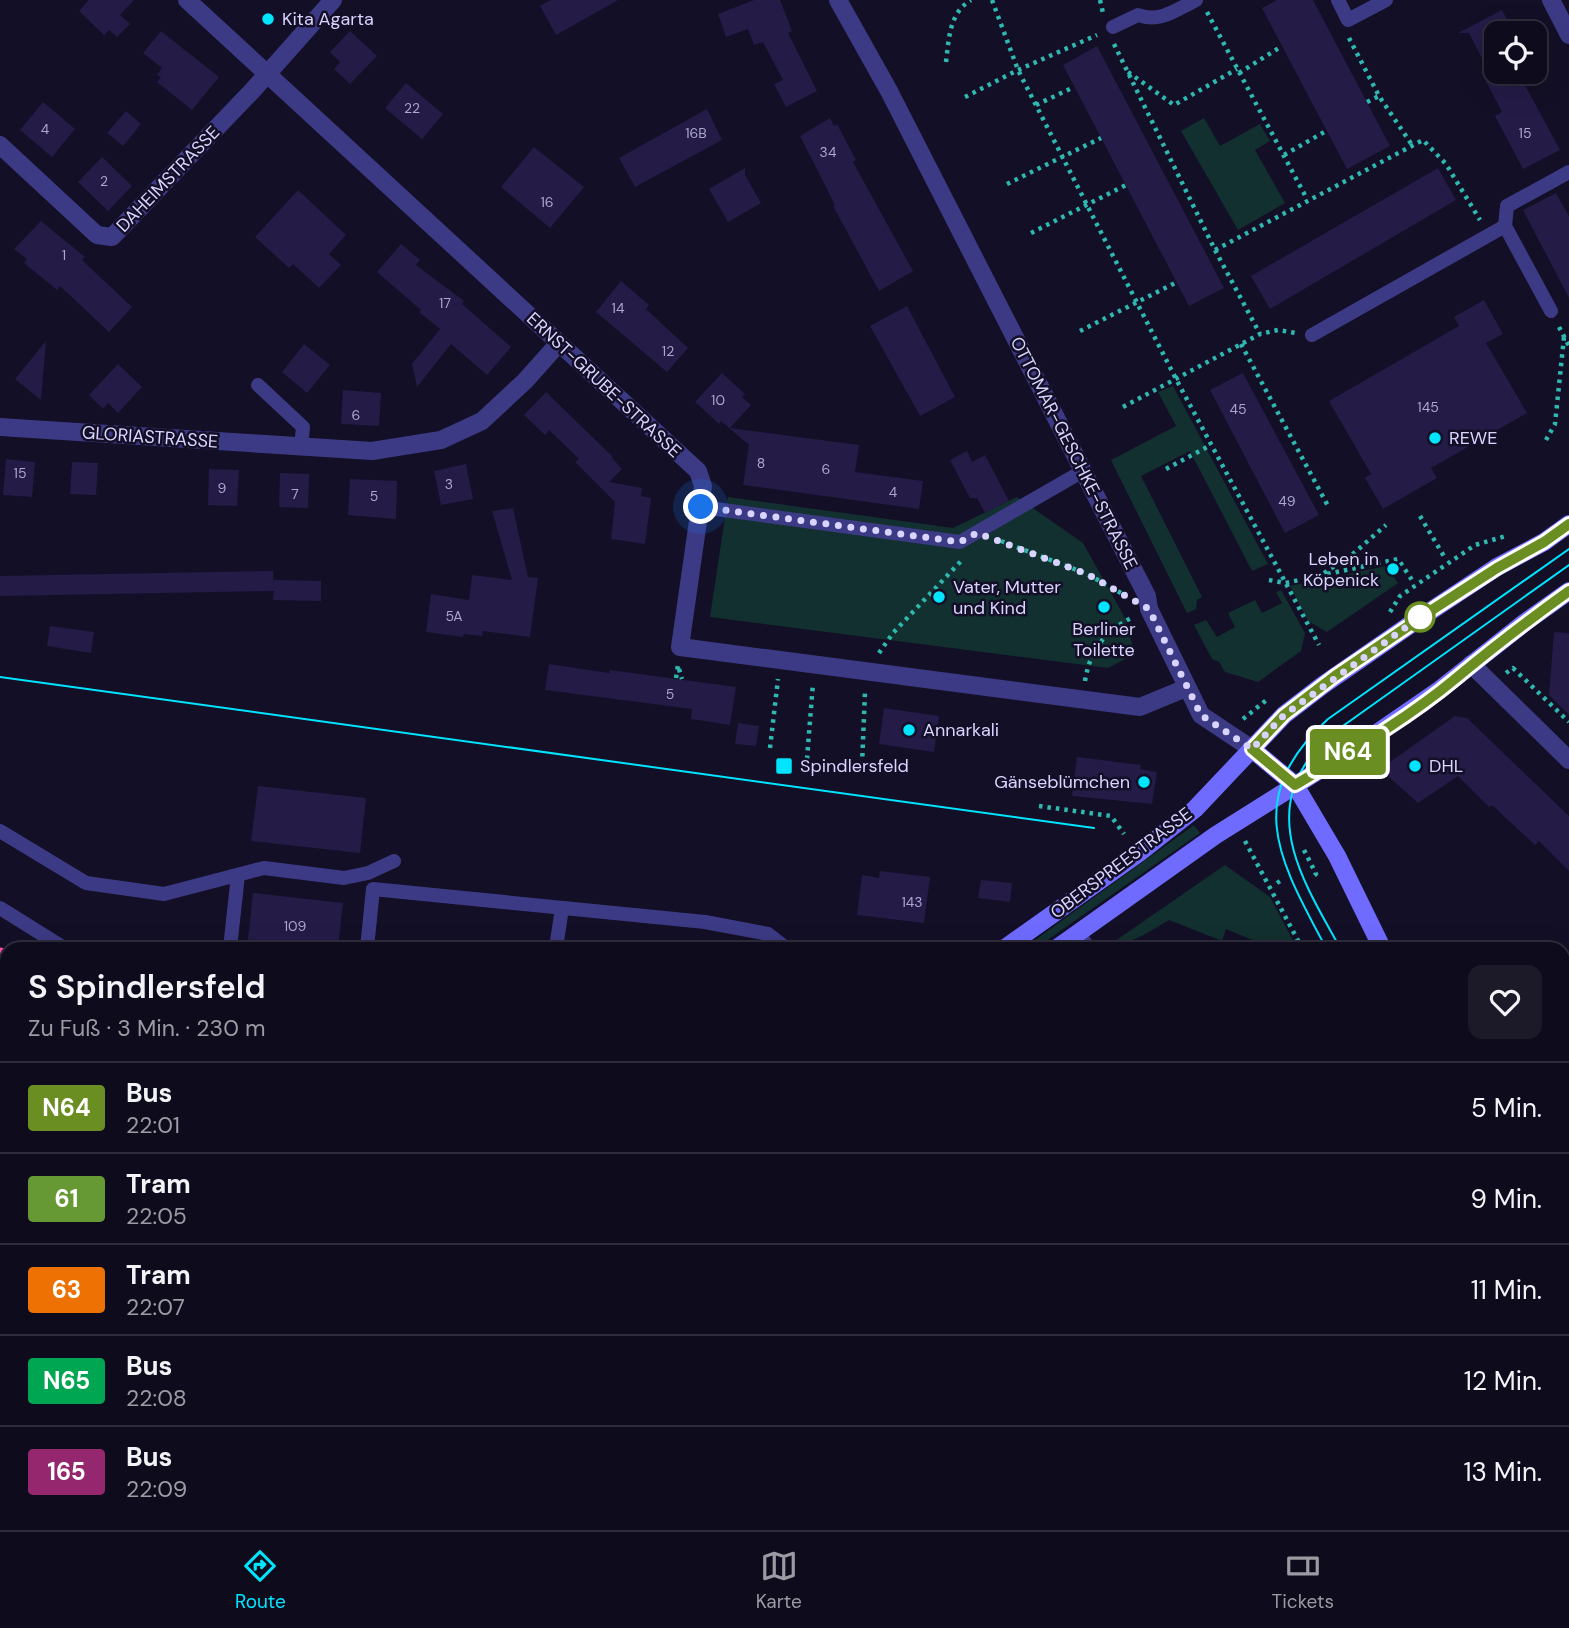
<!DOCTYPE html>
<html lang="de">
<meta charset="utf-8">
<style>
body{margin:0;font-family:"DM Sans",sans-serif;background:#1c1929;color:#f1f3f6;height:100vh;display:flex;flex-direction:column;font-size:26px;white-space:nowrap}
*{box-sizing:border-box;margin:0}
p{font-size:23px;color:#9b9ba3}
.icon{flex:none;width:38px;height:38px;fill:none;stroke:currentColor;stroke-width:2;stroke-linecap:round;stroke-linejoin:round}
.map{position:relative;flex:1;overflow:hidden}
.sheet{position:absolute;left:0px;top:942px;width:1570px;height:590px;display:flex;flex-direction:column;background:#0e0b1c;border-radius:21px 21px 0 0;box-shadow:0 7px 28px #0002,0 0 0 2px #2e2b3b}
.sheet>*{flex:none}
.badge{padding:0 14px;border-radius:5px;font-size:24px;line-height:46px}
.controls{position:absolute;left:1484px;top:21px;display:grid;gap:14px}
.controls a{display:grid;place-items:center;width:63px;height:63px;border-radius:14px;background:#0e0b1c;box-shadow:0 7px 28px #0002,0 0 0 2px #2e2b3b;font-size:35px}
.you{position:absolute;width:35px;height:35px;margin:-18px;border:5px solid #fff;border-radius:50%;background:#1a73e8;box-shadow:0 0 0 10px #1a73e833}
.map>.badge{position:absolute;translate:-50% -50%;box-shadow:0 0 0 4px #fff}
.round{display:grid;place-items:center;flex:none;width:74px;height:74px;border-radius:14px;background:#1c1929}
.headline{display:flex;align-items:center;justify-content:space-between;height:119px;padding:0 28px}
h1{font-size:33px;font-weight:600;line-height:52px}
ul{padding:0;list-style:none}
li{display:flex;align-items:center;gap:21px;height:91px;padding:0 28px;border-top:2px solid #2e2b3b}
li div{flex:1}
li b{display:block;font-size:26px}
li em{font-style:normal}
li .badge{min-width:77px;font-weight:700;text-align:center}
.tab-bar{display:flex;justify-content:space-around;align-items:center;height:98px;border-top:2px solid #2e2b3b;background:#0e0b1c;font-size:19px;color:#9b9ba3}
.tab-bar a{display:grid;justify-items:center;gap:4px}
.tab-bar .active{color:#00e5ff}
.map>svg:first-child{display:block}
.green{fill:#12302f}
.building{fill:#241b47}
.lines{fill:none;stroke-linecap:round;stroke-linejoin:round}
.path{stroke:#2fb8b0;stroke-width:4.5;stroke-dasharray:3.5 5;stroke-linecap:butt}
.lane{stroke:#3d3a85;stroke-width:14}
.street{stroke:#3d3a85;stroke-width:18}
.secondary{stroke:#6f6bff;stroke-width:18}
.highway{stroke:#ff4fa3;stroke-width:21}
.tram{stroke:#00e5ff;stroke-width:2}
.rail-casing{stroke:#00e5ff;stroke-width:8}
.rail{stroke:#130f26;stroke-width:5;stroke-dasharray:16;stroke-linecap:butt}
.line-casing{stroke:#fff;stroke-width:16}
.line{stroke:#6b8e23;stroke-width:10}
.walk{stroke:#d9d4ff;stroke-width:7;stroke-dasharray:0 12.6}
.poi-dot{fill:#00e5ff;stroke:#130f26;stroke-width:2.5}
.stop-dot{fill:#fff;stroke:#6b8e23;stroke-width:3.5}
.labels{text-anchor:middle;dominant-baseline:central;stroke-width:5;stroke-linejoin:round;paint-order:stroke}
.number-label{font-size:14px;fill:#aca6d1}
.poi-label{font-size:18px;fill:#d9d4ff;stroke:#130f26;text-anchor:start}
.street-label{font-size:18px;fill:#d9d4ff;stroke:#130f26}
</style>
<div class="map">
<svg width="1569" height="1530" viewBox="0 0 1569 1530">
<rect width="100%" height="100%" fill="#130f26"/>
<path class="green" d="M1204 118 1220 146 1260 124 1270 141 1255 150 1285 203 1238 230 1181 131Z
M1173 386 1268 564 1252 571 1190 451 1141 476 1202 597 1197 600 1196 609 1187 613 1111 460 1176 426 1158 392Z
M728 497 953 528 1017 497 1083 543 1125 618 1135 654 1108 668 710 617Z
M1386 566 1398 583 1327 632 1308 621 1290 586Z
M1281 590 1305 633 1301 651 1258 682 1225 672 1219 662 1212 659 1194 625 1206 620 1217 637 1235 627 1228 613 1255 600 1262 613 1282 603 1276 592Z
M1194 825 1200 833 1036 948H1024Z
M1225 865 1270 897 1297 948H1259L1255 941 1226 929 1222 941 1169 920C1154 928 1132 946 1115 941Z
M905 1524H966L975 1530H913Z
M1000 1524H1055L1061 1530H1009Z"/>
<path class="building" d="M89 0H134L120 15 130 24 117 37 109 30 104 35 79 11Z
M551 0H618L556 35 540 6Z
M754 0H780L792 31 788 33 817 91 786 107 774 84 783 80 763 42 754 45 748 29 726 37 718 14Z
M1277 0H1313L1390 146 1347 169 1262 8Z
M1502 10 1514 33H1496V72H1518L1560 150 1523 169 1495 116 1502 112 1481 72H1489L1469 33H1458Z
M161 31 219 77 192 110 157 82 161 77 157 75 162 68 143 53Z
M350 31 377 56 350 84 334 69 340 62 330 52Z
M1097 46 1224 288 1189 306 1063 65Z
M406 83 443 114 422 139 385 108Z
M43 102 75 129 52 157 20 130Z
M707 109 722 140 635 187 619 158Z
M126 111 141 124 123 146 107 133Z
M830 118 834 126 837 124 856 160 853 162 913 271 879 291 833 206 835 205 800 136Z
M534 147 584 187 550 228 501 187Z
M102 157 132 186 108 211 78 182Z
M745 168V175L761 203 728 222 709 189Z
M1438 168 1456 200 1270 309 1251 276Z
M298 190 346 235 329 254 341 265 319 288 293 264 289 268 255 237Z
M1556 193 1569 216V298L1523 210Z
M41 221 85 257 82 260 132 307 109 332 60 286 57 290 24 263 27 259 14 249Z
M401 244 420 260 416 265 464 301 462 304 511 347 487 375 451 344 417 387 412 364 440 329 419 312 421 310 377 272Z
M621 281 649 305 646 309 688 348 667 372 596 312Z
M1484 300 1503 334 1486 343 1527 413 1431 468 1437 478 1383 509 1365 478 1371 474 1329 401 1459 326 1454 317Z
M907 306 955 397 920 416 870 326Z
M46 341 41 400 15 379Z
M304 344 330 365 307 393 282 372Z
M118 364 142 387 118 413 108 403 103 409 89 395Z
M722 373 745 394 742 397 751 405 730 428 859 445 855 472 923 481 919 509 743 485 749 445 721 421 719 424 695 402Z
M1243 373 1319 515 1285 533 1210 390Z
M343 390 381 393 379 426 341 424Z
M546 392 613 457 612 458 622 469 609 482 642 488 641 496 651 498 645 544 611 539 615 502 575 462 579 459 549 430 545 435 524 415Z
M967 451 972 462 985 455 1009 501 985 513 977 498H970L950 460Z
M6 459 35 462 32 497 3 495Z
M72 462 98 463 96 495 70 494Z
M466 464 473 499 441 505 434 471Z
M209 469 239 470 237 506 208 505Z
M280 473 309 474 308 508 279 507Z
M350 479 397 481 396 519 348 515Z
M513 508 528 577 538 578 530 637 483 631 482 636 464 634 463 637 426 632 431 594 469 600 472 575 512 580 492 511Z
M273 571 274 590V580L321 581V601L273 600 274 591 0 596V576Z
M50 626 94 632 91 653 47 646Z
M1554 632 1569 633V715L1549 695Z
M549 664 609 673 610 670 736 687 730 725 691 719 692 709 545 690Z
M884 708 939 716 934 752 879 744Z
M1455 716 1467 718 1569 816V871L1539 841 1535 845 1492 805 1489 807 1458 776 1418 803 1380 769Z
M738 723 759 726 756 746 735 744Z
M1077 757 1141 765 1140 769 1157 772 1152 804 1072 796Z
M258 786 366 798 360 853 251 841Z
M880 871 930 877 924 923 857 915 862 875 879 878Z
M981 880 1012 883 1010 902 978 898Z
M253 893 343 903 338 948H247Z"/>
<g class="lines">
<path class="path" d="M992 0 1018 70 1176 379 1319 645
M1100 0 1103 13
M1207 12 1307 199
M1349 38 1379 96 1412 145
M1114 44 1215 250 1260 334
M946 62C949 39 949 13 971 0
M1128 72 1174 105 1237 69
M1239 73 1282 46
M965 97 1018 70 1097 35
M1367 102 1379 96
M1036 105 1074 87
M1284 155 1326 131
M1007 184 1101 138
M1031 233 1126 185
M1215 250 1423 140 1446 164 1480 220
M1559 327 1569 346
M1080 331 1177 282
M1241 344 1328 506
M1123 407 1260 334 1278 330 1296 333
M1546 440 1555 424 1564 337
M1166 469 1211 445
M1420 516 1445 558
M1001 541 1087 574 1121 593
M1324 573 1354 553 1386 525
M1269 580 1285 583 1398 559 1412 580
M1390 612 1400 596 1475 545 1506 536
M879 653 893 633 962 560
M679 669 682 679
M1506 673 1513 668 1569 722
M676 678 678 665
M1085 681C1090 651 1103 633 1131 618
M1243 719 1269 698
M770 748 778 679
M807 759 813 683
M862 765 865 692
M1039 806 1111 816 1124 834
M1245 841 1302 948
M1304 850 1316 874 1311 878
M1277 883 1283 879
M976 948 985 942
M1563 1500 1569 1512
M982 1524 992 1530
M177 1530 185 1524
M316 1530 325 1524"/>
<path class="lane" d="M1338 0 1348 20 1386 0
M1113 27 1138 15C1160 23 1176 10 1196 0
M1505 226 1551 311
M1312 335 1505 226 1507 206 1569 172
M258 385 303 427 301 448
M701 507 960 542 1083 471
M0 831 86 883 164 894 264 868 344 878 368 873 394 861
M0 908 64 948
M1078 933 1089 948
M230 948 238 875
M367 948 373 889 705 922 768 934 786 948
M556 948 562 908
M1563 1440 1569 1451"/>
<path class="street" d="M187 0 698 471 703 486 680 647 1140 707 1186 688
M838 0 889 91 1147 596 1149 609 1201 715 1252 749
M1551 0 1569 35
M0 145 97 235 112 237 253 90 333 0
M0 427 372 451 441 440 482 421 525 381 559 343
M1471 664 1569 760
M1076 1524 1082 1530"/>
<path class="secondary" d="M1252 749 1295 785 1337 856 1382 948
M1005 948 1139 853 1195 809 1284 715 1323 685 1414 622 1497 567 1544 542 1569 524
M1057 948 1216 835 1364 742 1438 691 1524 623 1569 591
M1563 1309 1569 1322
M208 1530 216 1524
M247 1530 261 1524"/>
<path class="highway" d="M0 958 7 963
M0 1003 7 1008
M0 1038 7 1043
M0 1081 7 1085
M706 1524 714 1530
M770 1524 779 1530
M819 1524 827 1530
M881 1524 890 1530"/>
<path class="tram" d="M0 677 1094 828
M1326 948C1280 861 1241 799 1328 719L1569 549
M1340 948C1311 894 1266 829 1303 768 1309 757 1318 748 1326 738L1569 565
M1563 1377 1569 1389
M1563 1404 1569 1416"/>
<defs>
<path id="rail" d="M0 1192 7 1196
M0 1217 7 1221
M485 1524 494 1530
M523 1524 532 1530"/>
</defs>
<use href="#rail" class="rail-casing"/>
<use href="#rail" class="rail"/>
</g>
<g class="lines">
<defs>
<path id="line" d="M1569 524 1544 542 1497 568 1435 608 1335 676 1284 715 1252 749 1295 785C1348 753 1407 719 1455 679 1492 648 1530 619 1569 591"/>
</defs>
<use href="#line" class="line-casing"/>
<use href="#line" class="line"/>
<path class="walk" d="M701 507 960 542 977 533 1087 574 1149 609 1201 715 1252 749 1284 715 1420 617"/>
</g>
<g class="poi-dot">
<circle cx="268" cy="19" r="7"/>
<circle cx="1435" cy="438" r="7"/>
<circle cx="1393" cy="569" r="7"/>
<circle cx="939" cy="597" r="7"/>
<circle cx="1104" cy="607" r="7"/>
<circle cx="909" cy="730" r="7"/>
<rect x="775" y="757" width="18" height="18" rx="3.5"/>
<circle cx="1415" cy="766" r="7"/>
<circle cx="1144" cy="782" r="7"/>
</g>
<circle class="stop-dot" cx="1420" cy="617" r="14"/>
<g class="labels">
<g class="number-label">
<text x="412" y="108">22</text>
<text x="45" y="129">4</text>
<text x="696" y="133">16B</text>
<text x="1525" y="133">15</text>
<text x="828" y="152">34</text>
<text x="104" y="181">2</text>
<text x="547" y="202">16</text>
<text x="64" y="255">1</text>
<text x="445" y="303">17</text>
<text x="618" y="308">14</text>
<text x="668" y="351">12</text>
<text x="718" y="400">10</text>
<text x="1428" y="407">145</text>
<text x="1238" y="409">45</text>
<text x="356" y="415">6</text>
<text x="761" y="463">8</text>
<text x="826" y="469">6</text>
<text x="20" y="473">15</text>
<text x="449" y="484">3</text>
<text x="222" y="488">9</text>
<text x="893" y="492">4</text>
<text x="295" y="494">7</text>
<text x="374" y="496">5</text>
<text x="1287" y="501">49</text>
<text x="454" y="616">5A</text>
<text x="670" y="694">5</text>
<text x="912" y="902">143</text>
<text x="295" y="926">109</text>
</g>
<g class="poi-label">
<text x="282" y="19">Kita Agarta</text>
<text x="1449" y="438">REWE</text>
<text x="1379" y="559" text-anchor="end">Leben in<tspan x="1379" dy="21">Köpenick</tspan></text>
<text x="953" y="587">Vater, Mutter<tspan x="953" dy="21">und Kind</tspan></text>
<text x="1104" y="629" text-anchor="middle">Berliner<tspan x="1104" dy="21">Toilette</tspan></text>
<text x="923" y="730">Annarkali</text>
<text x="800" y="766">Spindlersfeld</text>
<text x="1429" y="766">DHL</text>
<text x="1130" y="782" text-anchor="end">Gänseblümchen</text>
</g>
<g class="street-label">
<text transform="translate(168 179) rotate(-46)">DAHEIMSTRASSE</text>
<text transform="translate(604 385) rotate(43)">ERNST-GRUBE-STRASSE</text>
<text transform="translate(150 437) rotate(4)">GLORIASTRASSE</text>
<text transform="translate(1074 453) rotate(63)">OTTOMAR-GESCHKE-STRASSE</text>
<text transform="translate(1121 863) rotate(-37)">OBERSPREESTRASSE</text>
</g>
</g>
</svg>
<div class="controls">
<a><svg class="icon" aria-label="locate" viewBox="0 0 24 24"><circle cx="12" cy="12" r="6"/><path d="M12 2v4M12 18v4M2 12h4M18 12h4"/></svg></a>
</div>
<div class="you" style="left:701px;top:507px"></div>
<b class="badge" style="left:1348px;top:752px;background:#6b8e23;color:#fff">N64</b>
<section class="sheet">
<div class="headline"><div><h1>S Spindlersfeld</h1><p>Zu Fuß · 3 Min. · 230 m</p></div><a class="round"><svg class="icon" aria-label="heart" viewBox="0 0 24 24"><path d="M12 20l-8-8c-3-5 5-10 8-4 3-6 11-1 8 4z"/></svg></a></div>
<ul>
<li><span class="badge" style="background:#6b8e23;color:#fff">N64</span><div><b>Bus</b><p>22:01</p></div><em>5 Min.</em></li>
<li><span class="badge" style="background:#693;color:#fff">61</span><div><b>Tram</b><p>22:05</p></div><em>9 Min.</em></li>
<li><span class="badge" style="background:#ee7203;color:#fff">63</span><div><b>Tram</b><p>22:07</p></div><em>11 Min.</em></li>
<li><span class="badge" style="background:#00a651;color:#fff">N65</span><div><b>Bus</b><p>22:08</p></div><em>12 Min.</em></li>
<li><span class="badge" style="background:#95276e;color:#fff">165</span><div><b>Bus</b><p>22:09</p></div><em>13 Min.</em></li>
</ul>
</section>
</div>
<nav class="tab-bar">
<a class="active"><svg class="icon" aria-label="directions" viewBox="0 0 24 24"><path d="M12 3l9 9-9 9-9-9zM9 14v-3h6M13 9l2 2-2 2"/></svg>Route</a>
<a><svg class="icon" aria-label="map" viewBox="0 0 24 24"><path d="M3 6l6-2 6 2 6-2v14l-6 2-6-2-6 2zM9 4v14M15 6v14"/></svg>Karte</a>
<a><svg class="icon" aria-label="tickets" viewBox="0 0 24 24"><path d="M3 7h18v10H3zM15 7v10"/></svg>Tickets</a>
</nav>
